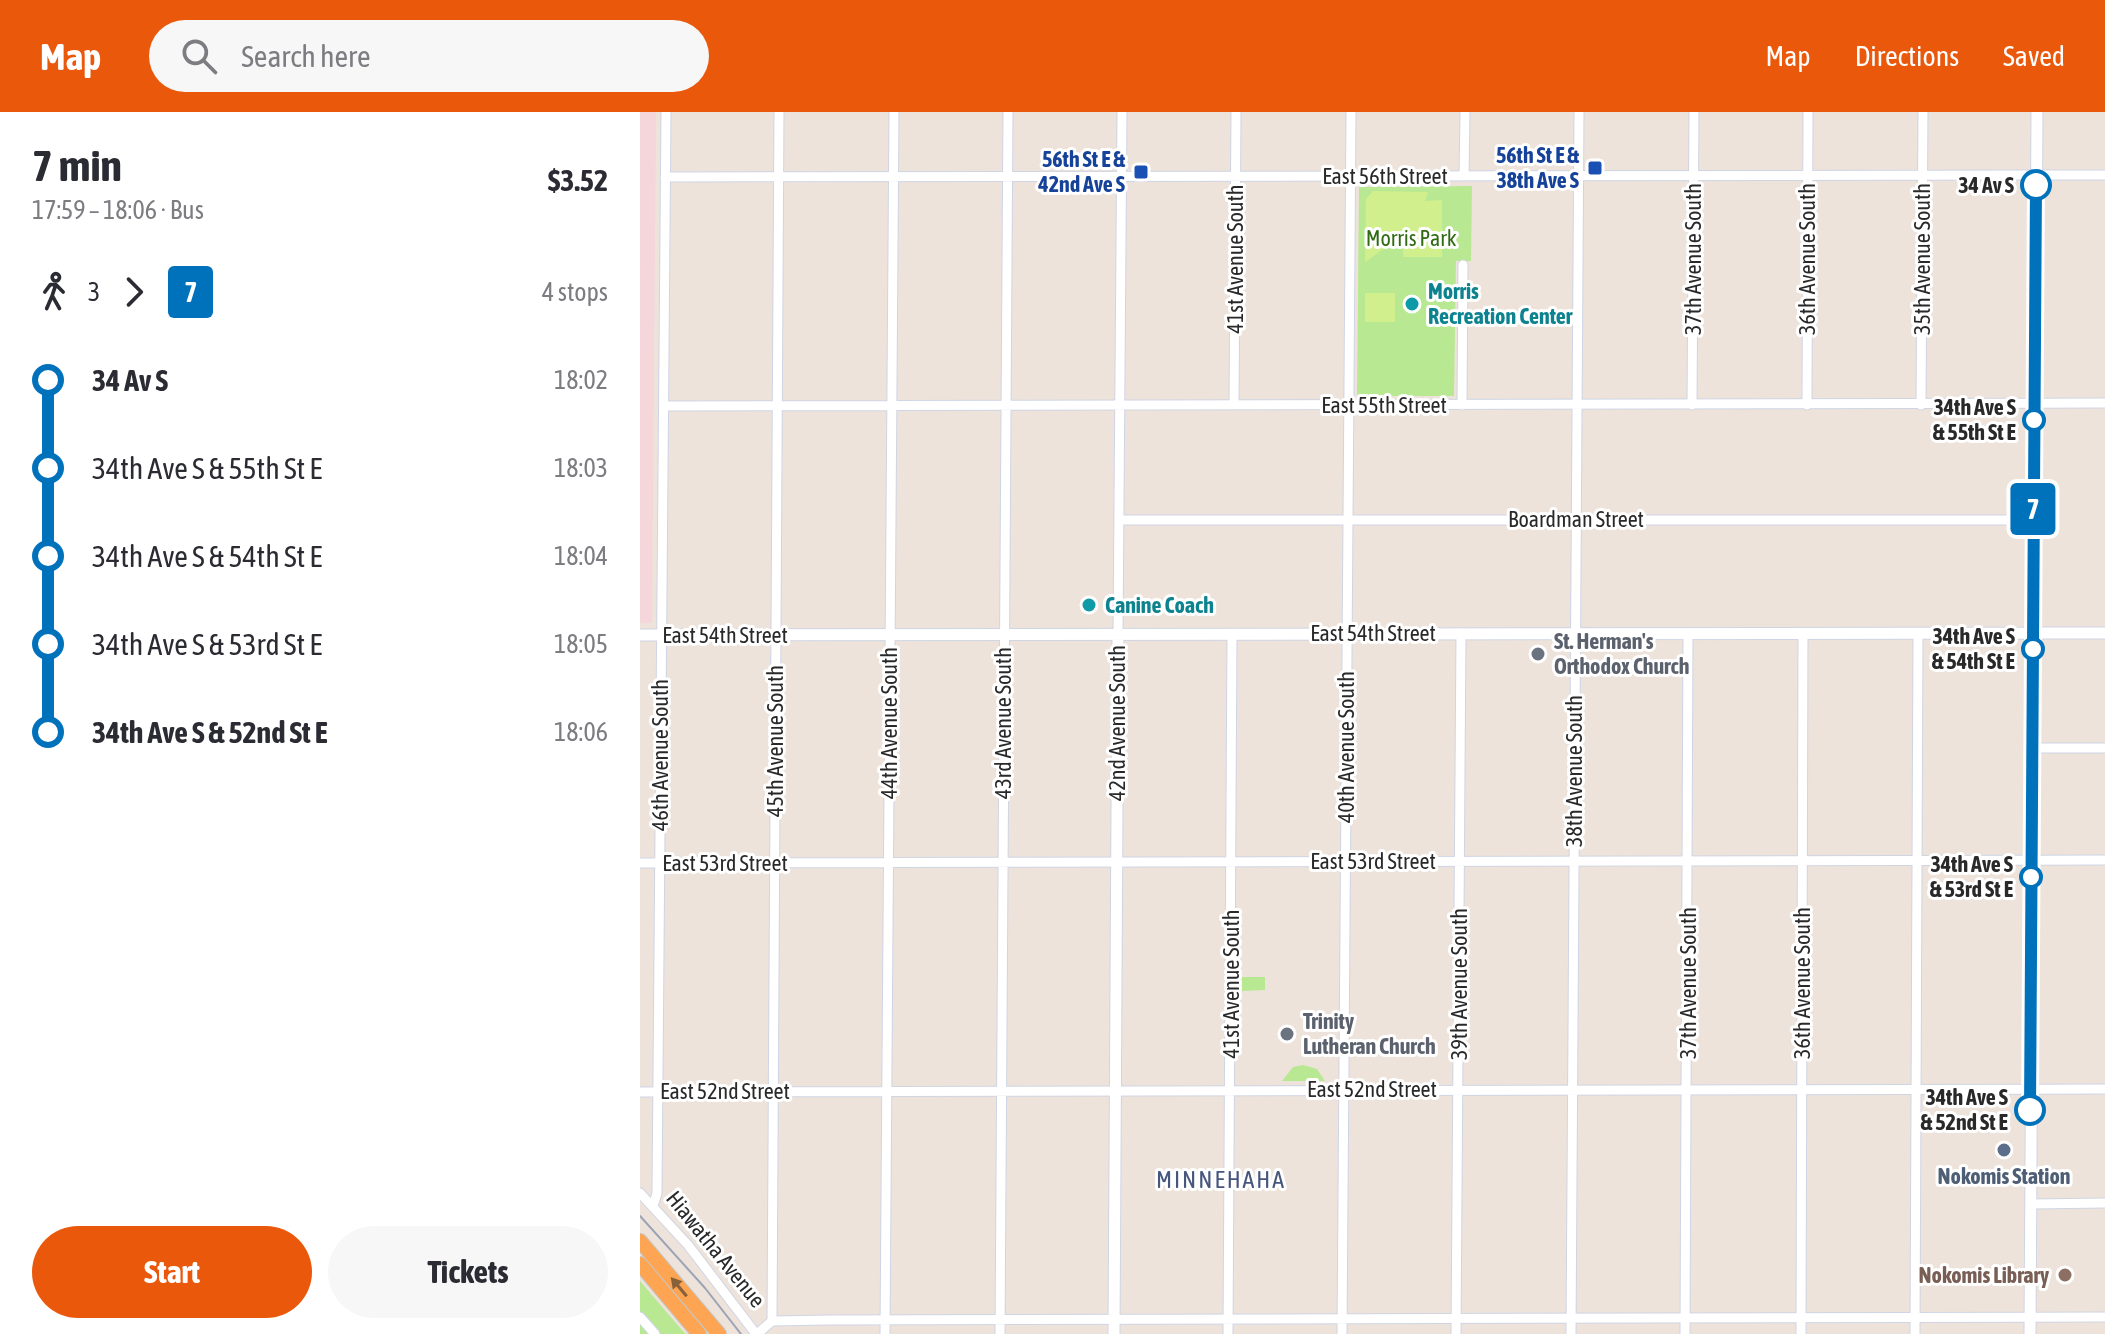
<!DOCTYPE html>
<meta charset="utf-8">
<style>
body{margin:0;font-family:"Asap Condensed",sans-serif;background:#f7f7f7;color:#2b2b33;height:100vh;display:flex;flex-direction:column;font-size:30px;white-space:nowrap}
*{box-sizing:border-box;margin:0}
p{font-size:26px;color:#7c7c81}
.icon{flex:none;width:44px;height:44px;fill:none;stroke:currentColor;stroke-width:2;stroke-linecap:round;stroke-linejoin:round}
.map{position:relative;flex:1;overflow:hidden}
.details{display:flex;flex-direction:column;background:#fff;width:640px}
.details>*{flex:none}
.badge{padding:0 16px;border-radius:6px;font-size:28px;line-height:52px}
.map>.badge{position:absolute;translate:-50% -50%;box-shadow:0 0 0 4px #fff}
.legs{display:flex;align-items:center;gap:12px;height:88px;padding:0 32px;font-size:26px}
.legs p{margin-inline-start:auto}
.overview{display:flex;align-items:center;justify-content:space-between;height:136px;padding:0 32px}
h1{font-size:44px;font-weight:700;line-height:60px}
.button{display:flex;gap:16px;margin-top:auto;padding:16px 32px}
.button a{flex:1;height:92px;border-radius:48px;background:#ea580c;color:#fff;font-size:32px;font-weight:700;line-height:92px;text-align:center}
.button a+a{background:#f7f7f7;color:#2b2b33}
ul{padding:0 32px;list-style:none}
li{display:flex;align-items:center;gap:28px;height:88px;font-size:30px}
li i{display:grid;place-items:center;width:12px;height:100%;margin:0 10px;background:currentColor}
li i::after{content:'';width:20px;height:20px;margin:-10px;border:6px solid;border-radius:50%;background:#fff}
li p{margin-inline-start:auto}
li:first-child i{background:linear-gradient(#0000 50%,currentColor 0)}
li:last-child i{background:linear-gradient(currentColor 50%,#0000 0)}
header{display:flex;align-items:center;gap:48px;box-sizing:border-box;height:112px;padding:0 40px;background:#ea580c;color:#fff}
header strong{font-size:38px}
nav{display:flex;gap:44px;margin-inline-start:auto;font-size:28px}
.search{width:560px;height:72px;background:#f7f7f7;display:flex;align-items:center;gap:20px;box-sizing:border-box;padding:0 28px;border-radius:44px;color:#7c7c81;font-size:30px}
main{display:flex;flex:1;min-height:0}
.map>svg:first-child{display:block}
.medical{fill:#f4d6db}
.green{fill:#b9e892}
.pitch{fill:#d1f08d}
.lines{fill:none;stroke-linecap:round;stroke-linejoin:round}
.minor-casing{stroke:#cfd5e4;stroke-width:11}
.tertiary-casing{stroke:#cfd5e4;stroke-width:13}
.trunk-casing{stroke:#c7c7c7;stroke-width:16}
.minor{stroke:#fff;stroke-width:9}
.tertiary{stroke:#fff;stroke-width:11}
.trunk{stroke:#fda552;stroke-width:14}
.tram{stroke:#9ca3b5;stroke-width:2}
.oneway{fill:#88613b}
.line-1-casing{stroke:#fff;stroke-width:18}
.line-1{stroke:#0072bc;stroke-width:12}
.transit-dot{fill:#1a4fb4;stroke:#fff;stroke-width:3}
.stop-1-dot{fill:#fff;stroke:#0072bc;stroke-width:4}
.culture-dot{fill:#0f9aa8;stroke:#fff;stroke-width:3}
.worship-dot{fill:#6b7280;stroke:#fff;stroke-width:3}
.service-dot{fill:#5c6f8a;stroke:#fff;stroke-width:3}
.education-dot{fill:#8d6e63;stroke:#fff;stroke-width:3}
.labels{text-anchor:middle;dominant-baseline:central;stroke-width:6;stroke-linejoin:round;paint-order:stroke}
.transit-label{font-size:22px;font-weight:bold;fill:#164399;stroke:#fff;text-anchor:end}
.street-label{font-size:22px;fill:#292929;stroke:#fff}
.stop-label{font-size:22px;font-weight:bold;fill:#292929;stroke:#fff;text-anchor:end}
.park-label{font-size:22px;fill:#306b14;stroke:#fff}
.culture-label{font-size:22px;font-weight:bold;fill:#0d838f;stroke:#fff;text-anchor:start}
.worship-label{font-size:22px;font-weight:bold;fill:#5b616d;stroke:#fff;text-anchor:start}
.service-label{font-size:22px;font-weight:bold;fill:#4e5e75;stroke:#fff}
.education-label{font-size:22px;font-weight:bold;fill:#785e54;stroke:#fff;text-anchor:end}
.neighbourhood-label{font-size:24px;letter-spacing:2px;fill:#47567d;stroke:#fff}
</style>
<header>
<strong>Map</strong>
<div class="search"><svg class="icon" aria-label="search" viewBox="0 0 24 24"><circle cx="10" cy="10" r="6"/><path d="M15 15l6 6"/></svg>Search here</div>
<nav><a>Map</a><a>Directions</a><a>Saved</a></nav>
</header>
<main>
<section class="details">
<div class="overview"><div><h1>7 min</h1><p>17:59 – 18:06 · Bus</p></div><b>$3.52</b></div>
<div class="legs"><svg class="icon" aria-label="walk" viewBox="0 0 24 24"><circle cx="13" cy="4" r="2"/><path d="M13 8l-2 6 4 7M11 14l-3 7M7 12l3-4h3l4 4"/></svg>3<svg class="icon" aria-label="forward" viewBox="0 0 24 24"><path d="M9 5l7 7-7 7"/></svg><b class="badge" style="background:#0072bc;color:#fff">7</b><p>4 stops</p></div>
<ul>
<li><i style="color:#0072bc"></i><b>34 Av S</b><p>18:02</p></li>
<li><i style="color:#0072bc"></i><span>34th Ave S &amp; 55th St E</span><p>18:03</p></li>
<li><i style="color:#0072bc"></i><span>34th Ave S &amp; 54th St E</span><p>18:04</p></li>
<li><i style="color:#0072bc"></i><span>34th Ave S &amp; 53rd St E</span><p>18:05</p></li>
<li><i style="color:#0072bc"></i><b>34th Ave S &amp; 52nd St E</b><p>18:06</p></li>
</ul>
<div class="button"><a>Start</a><a>Tickets</a></div>
</section>
<div class="map">
<svg width="1465" height="1222" viewBox="0 0 1465 1222">
<rect width="100%" height="100%" fill="#ede3da"/>
<path class="medical" d="M0 0H16L12 511H0Z"/>
<path class="green" d="M832 74 831 149H816L814 284H717L719 75Z
M602 865H625V878L602 879Z
M663 953 677 957 685 969H642L653 955Z
M0 1169 41 1217 46 1222H0Z"/>
<path class="pitch" d="M733 79 788 80 785 89 802 88V145H763V123L725 150 726 87Z
M725 181H755V210H725Z"/>
<g class="lines">
<defs>
<path id="minor" d="M824 64 825 0
M25 65 1465 63
M594 293 596 0
M822 293 823 153
M1052 293 1054 0
M1167 293 1168 0
M1281 293 1283 0
M24 294 1465 291
M479 408H1393
M478 522 482 0
M1393 636H1465
M0 751 1465 748
M0 980 1465 977
M0 1081 48 1133 116 1222
M1391 1092 1465 1091
M13 1094 17 1081 26 0
M0 1205 15 1222
M132 1209 139 0
M117 1222 132 1209 189 1208 1465 1205
M245 1222 254 0
M360 1222 368 0
M588 1222 592 522
M702 1222 711 0
M816 1222 821 521
M931 1222 939 0
M1045 1222 1048 521
M1161 1222 1163 521
M1275 1222 1278 522"/>
<path id="tertiary" d="M0 523 1465 521
M474 1222 478 522
M1390 1222 1397 0"/>
<path id="trunk" d="M0 1129 79 1222
M0 1152 59 1222"/>
</defs>
<use href="#minor" class="minor-casing"/>
<use href="#tertiary" class="tertiary-casing"/>
<use href="#trunk" class="trunk-casing"/>
<use href="#minor" class="minor"/>
<use href="#tertiary" class="tertiary"/>
<use href="#trunk" class="trunk"/>
<path class="tram" d="M0 1104 65 1176 101 1222"/>
</g>
<defs><path id="oneway-solid" d="M-6-.8H1V-3.2L6.5 0L1 3.2V.8H-6Z" transform="scale(2)"/></defs>
<use class="oneway" href="#oneway-solid" transform="translate(39 1175) rotate(-130)"/>
<g class="lines">
<defs>
<path id="line-1" d="M1390 998 1396 73"/>
</defs>
<use href="#line-1" class="line-1-casing"/>
<use href="#line-1" class="line-1"/>
</g>
<g class="transit-dot">
<rect x="947" y="48" width="16" height="16" rx="4"/>
<rect x="493" y="52" width="16" height="16" rx="4"/>
</g>
<g class="stop-1-dot">
<circle cx="1396" cy="73" r="14"/>
<circle cx="1394" cy="308" r="10"/>
<circle cx="1393" cy="537" r="10"/>
<circle cx="1391" cy="765" r="10"/>
<circle cx="1390" cy="998" r="14"/>
</g>
<g class="culture-dot">
<circle cx="772" cy="192" r="8"/>
<circle cx="449" cy="493" r="8"/>
</g>
<g class="worship-dot">
<circle cx="898" cy="542" r="8"/>
<circle cx="647" cy="922" r="8"/>
</g>
<circle class="service-dot" cx="1364" cy="1038" r="8"/>
<circle class="education-dot" cx="1425" cy="1163" r="8"/>
<g class="labels">
<g class="transit-label">
<text x="939" y="43">56th St E &amp;<tspan x="939" dy="25">38th Ave S</tspan></text>
<text x="485" y="47">56th St E &amp;<tspan x="485" dy="25">42nd Ave S</tspan></text>
</g>
<g class="street-label">
<text x="745" y="64">East 56th Street</text>
<text transform="translate(595 147) rotate(-90)">41st Avenue South</text>
<text transform="translate(1053 147) rotate(-90)">37th Avenue South</text>
<text transform="translate(1167 147) rotate(-90)">36th Avenue South</text>
<text transform="translate(1282 147) rotate(-90)">35th Avenue South</text>
<text x="744" y="293">East 55th Street</text>
<text x="936" y="407">Boardman Street</text>
<text x="733" y="521">East 54th Street</text>
<text x="85" y="523">East 54th Street</text>
<text transform="translate(249 611) rotate(-90)">44th Avenue South</text>
<text transform="translate(363 611) rotate(-90)">43rd Avenue South</text>
<text transform="translate(477 611) rotate(-90)">42nd Avenue South</text>
<text transform="translate(135 629) rotate(-90)">45th Avenue South</text>
<text transform="translate(706 635) rotate(-90)">40th Avenue South</text>
<text transform="translate(20 643) rotate(-90)">46th Avenue South</text>
<text transform="translate(934 659) rotate(-90)">38th Avenue South</text>
<text x="733" y="749">East 53rd Street</text>
<text x="85" y="751">East 53rd Street</text>
<text transform="translate(1048 871) rotate(-90)">37th Avenue South</text>
<text transform="translate(1162 871) rotate(-90)">36th Avenue South</text>
<text transform="translate(591 872) rotate(-90)">41st Avenue South</text>
<text transform="translate(819 872) rotate(-90)">39th Avenue South</text>
<text x="732" y="977">East 52nd Street</text>
<text x="85" y="979">East 52nd Street</text>
<text transform="translate(76 1137) rotate(51)">Hiawatha Avenue</text>
</g>
<g class="stop-label">
<text x="1374" y="73">34 Av S</text>
<text x="1376" y="295">34th Ave S<tspan x="1376" dy="25">&amp; 55th St E</tspan></text>
<text x="1375" y="524">34th Ave S<tspan x="1375" dy="25">&amp; 54th St E</tspan></text>
<text x="1373" y="752">34th Ave S<tspan x="1373" dy="25">&amp; 53rd St E</tspan></text>
<text x="1368" y="985">34th Ave S<tspan x="1368" dy="25">&amp; 52nd St E</tspan></text>
</g>
<g class="park-label">
<text x="771" y="126">Morris Park</text>
</g>
<g class="culture-label">
<text x="788" y="179">Morris<tspan x="788" dy="25">Recreation Center</tspan></text>
<text x="465" y="493">Canine Coach</text>
</g>
<g class="worship-label">
<text x="914" y="529">St. Herman's<tspan x="914" dy="25">Orthodox Church</tspan></text>
<text x="663" y="909">Trinity<tspan x="663" dy="25">Lutheran Church</tspan></text>
</g>
<g class="service-label">
<text x="1364" y="1064">Nokomis Station</text>
</g>
<g class="education-label">
<text x="1409" y="1163">Nokomis Library</text>
</g>
<g class="neighbourhood-label">
<text x="581" y="1067">MINNEHAHA</text>
</g>
</g>
</svg>
<b class="badge" style="left:1393px;top:397px;background:#0072bc;color:#fff">7</b>
</div>
</main>
